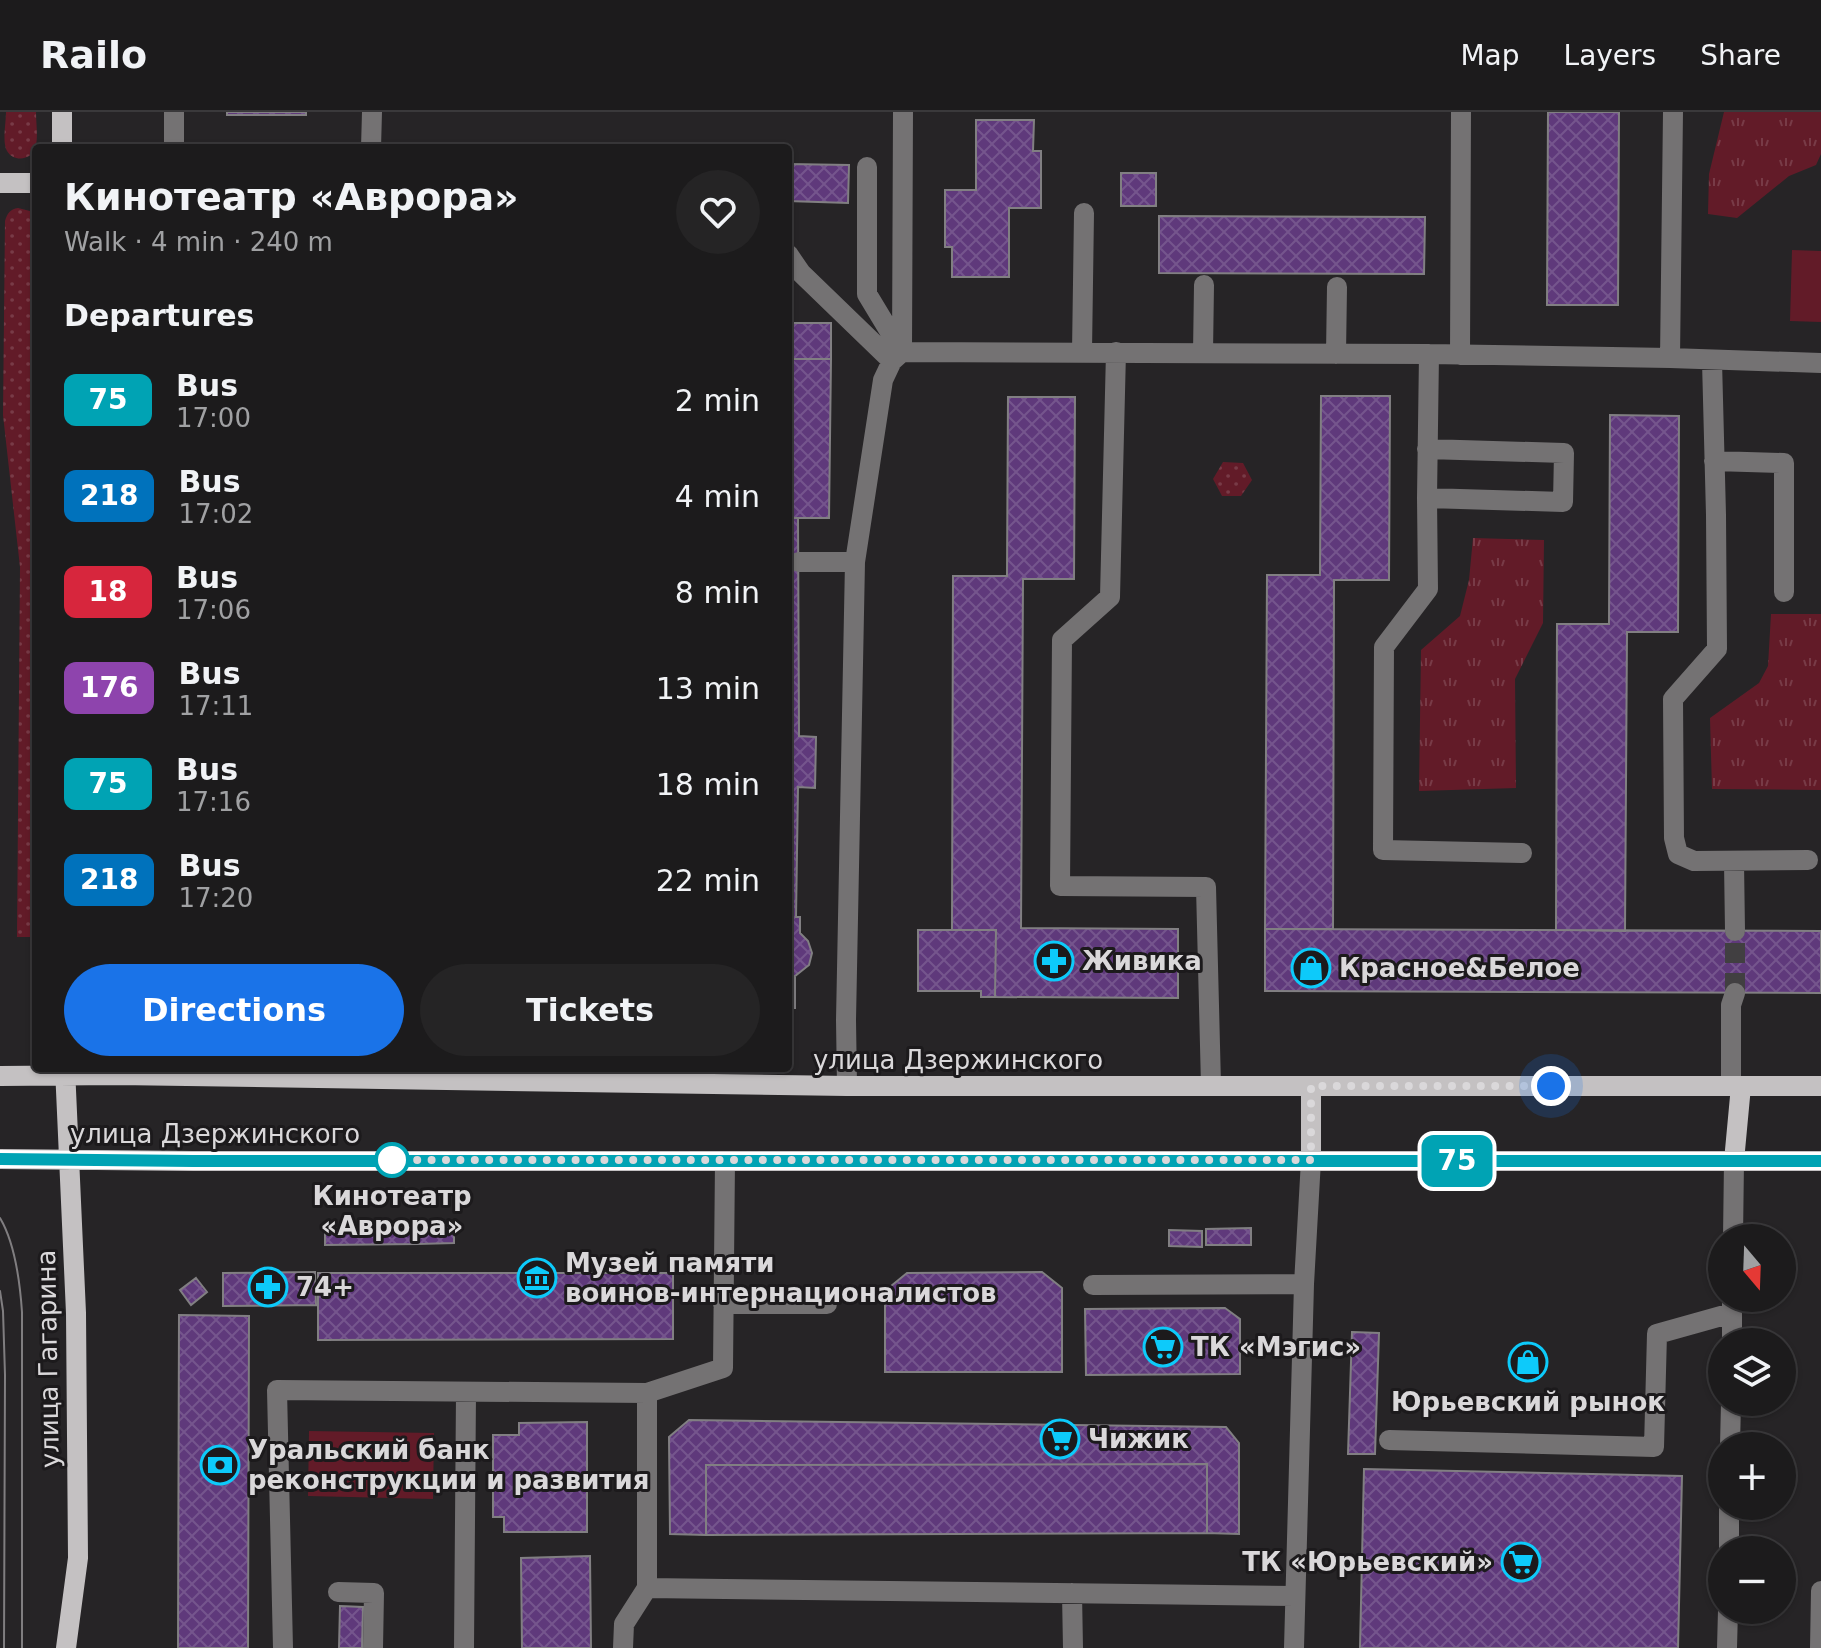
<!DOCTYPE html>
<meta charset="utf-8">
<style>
body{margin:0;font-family:"DejaVu Sans",sans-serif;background:#252425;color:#f1f3f6;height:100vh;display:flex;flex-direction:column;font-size:30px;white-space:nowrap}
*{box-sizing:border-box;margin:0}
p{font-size:26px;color:#a0a1a3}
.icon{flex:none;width:44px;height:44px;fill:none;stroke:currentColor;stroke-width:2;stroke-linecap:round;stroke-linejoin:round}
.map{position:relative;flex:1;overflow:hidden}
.details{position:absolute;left:32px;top:32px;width:760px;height:928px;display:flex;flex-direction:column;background:#1c1b1c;border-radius:8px;box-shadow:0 2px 6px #0004,0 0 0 2px #3a393b}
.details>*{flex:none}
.badge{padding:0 16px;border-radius:12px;font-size:28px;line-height:52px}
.needle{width:52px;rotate:161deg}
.fabs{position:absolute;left:1708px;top:1112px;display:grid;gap:16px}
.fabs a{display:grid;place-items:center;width:88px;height:88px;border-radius:50%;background:#1c1b1c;box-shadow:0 2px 6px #0004,0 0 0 2px #3a393b;font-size:40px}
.you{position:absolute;width:40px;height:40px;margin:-20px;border:6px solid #fff;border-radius:50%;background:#1a73e8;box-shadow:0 0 0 12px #1a73e833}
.map>.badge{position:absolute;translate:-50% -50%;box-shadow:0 0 0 4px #fff}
h2{padding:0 32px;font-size:30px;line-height:72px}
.round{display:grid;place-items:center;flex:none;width:84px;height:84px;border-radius:42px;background:#252425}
.head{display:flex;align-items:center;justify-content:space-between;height:136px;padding:0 32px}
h1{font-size:38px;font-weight:600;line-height:60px}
.button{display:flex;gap:16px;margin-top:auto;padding:16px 32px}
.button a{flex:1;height:92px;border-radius:48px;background:#1a73e8;color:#fff;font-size:32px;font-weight:600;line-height:92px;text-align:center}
.button a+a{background:#252425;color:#f1f3f6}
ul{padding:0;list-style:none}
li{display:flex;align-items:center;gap:24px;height:96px;padding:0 32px}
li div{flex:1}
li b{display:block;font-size:30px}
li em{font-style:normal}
li .badge{min-width:88px;font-weight:700;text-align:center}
header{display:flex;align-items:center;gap:48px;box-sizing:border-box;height:112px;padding:0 40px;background:#1c1b1c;border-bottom:2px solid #3a393b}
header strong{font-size:38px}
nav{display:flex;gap:44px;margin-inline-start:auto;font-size:28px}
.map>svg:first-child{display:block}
.grass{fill:url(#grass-dots)}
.park{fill:url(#park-tufts)}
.garden{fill:#621b28}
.building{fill:url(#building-cross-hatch);stroke:#817f82;stroke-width:2}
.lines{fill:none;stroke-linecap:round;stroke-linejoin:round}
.minor-tunnel{stroke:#413f41;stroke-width:20;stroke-dasharray:20 10;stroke-linecap:butt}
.minor{stroke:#747273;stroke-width:20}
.major{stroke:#c4c1c2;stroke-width:20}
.tram{stroke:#807e80;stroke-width:2}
.line-casing{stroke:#fff;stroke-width:18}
.line{stroke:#00a3b4;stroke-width:12}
.walk{stroke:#dad8da;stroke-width:8;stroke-dasharray:0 14.4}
.stop-dot{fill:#fff;stroke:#00a3b4;stroke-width:4}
.labels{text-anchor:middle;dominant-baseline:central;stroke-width:6;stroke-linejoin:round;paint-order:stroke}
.poi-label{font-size:26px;font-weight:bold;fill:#dad8da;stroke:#1c1a1c;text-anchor:start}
.street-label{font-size:26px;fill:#dad8da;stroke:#1c1a1c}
.stop-label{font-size:26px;font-weight:bold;fill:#dad8da;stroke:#1c1a1c}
</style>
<header>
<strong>Railo</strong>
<nav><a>Map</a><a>Layers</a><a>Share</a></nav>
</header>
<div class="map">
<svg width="1821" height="1536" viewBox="0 0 1821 1536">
<defs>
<pattern id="grass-dots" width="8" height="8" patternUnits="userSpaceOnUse" patternTransform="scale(2)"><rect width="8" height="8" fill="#621b28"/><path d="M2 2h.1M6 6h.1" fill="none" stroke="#783b47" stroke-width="1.8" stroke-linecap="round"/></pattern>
<pattern id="park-tufts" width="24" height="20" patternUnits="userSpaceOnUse" patternTransform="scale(2)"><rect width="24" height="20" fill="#621b28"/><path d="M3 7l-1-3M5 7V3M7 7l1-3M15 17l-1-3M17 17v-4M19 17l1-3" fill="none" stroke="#783b47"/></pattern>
<pattern id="building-cross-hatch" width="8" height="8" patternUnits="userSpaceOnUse" patternTransform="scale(2)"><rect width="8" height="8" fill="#5f397b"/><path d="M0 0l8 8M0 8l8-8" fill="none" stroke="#75558d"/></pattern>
</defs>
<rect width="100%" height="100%" fill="#262426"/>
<path class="grass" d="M6 0H36C36 10 38 23 36 33 34 47 15 52 7 39 2 30 6 11 6 0Z
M18 96 30 99 36 108 31 825H17L20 455 3 303 5 109C7 102 10 97 18 96Z
M1223 350 1243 351 1252 368 1241 384H1222L1213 367Z"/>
<path class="park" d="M1724 0H1821V42L1816 53 1789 64 1737 106 1708 102 1709 62Z
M1473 426 1544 428 1543 511 1515 567 1516 676 1419 679 1421 538 1460 504 1469 468Z
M1771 502H1821V678L1712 677 1710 606 1759 571 1768 554Z"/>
<path class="garden" d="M1792 138 1821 139V210L1790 209Z
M309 1319 434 1321 433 1387 308 1384Z"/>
<path class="building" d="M227 0H306V3H227Z
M1548 0H1619L1618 193H1547Z
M976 8H1034L1033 39H1041V96H1009V165H952V135H945V78H976Z
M788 52 849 53 848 91 788 89Z
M1121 61H1156V94H1121Z
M1159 104 1425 105 1424 162 1159 161Z
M788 211H831V247H788Z
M788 247H831L829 406H788Z
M1321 284H1390L1389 468H1334L1333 817H1265L1267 463H1320Z
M1008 285H1075L1074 467H1023L1021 816 1178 817V886L995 885 996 818H952L953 464H1007Z
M1610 303 1679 304 1678 520H1627L1625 819 1556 818 1557 512H1609Z
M788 406H798L799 624 816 625 815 676 798 675 796 805H800V821L808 829 812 841 809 853 795 864 788 866Z
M1265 817 1821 819V881L1265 879Z
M918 818H996L995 885H981V879H918Z
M795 864V896H788V866Z
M418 1113H454V1131L418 1132Z
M418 1116V1132L325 1133V1117Z
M1251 1116V1133H1206V1117Z
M1169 1118 1202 1119V1135L1169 1134Z
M315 1160 316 1193 223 1194V1161Z
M1042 1160 1062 1176V1260H885V1179L907 1161Z
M318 1161H673V1227L318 1228Z
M196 1166 207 1180 191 1193 180 1178Z
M1225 1196 1240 1207V1262L1086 1263 1085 1197Z
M179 1203 249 1204 248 1536H178Z
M1352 1220 1379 1221 1375 1342H1348Z
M689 1308 1226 1315 1239 1331V1422L1207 1421V1352L706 1353V1423L670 1422 669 1325Z
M587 1310V1420H504V1405H493V1323H519V1311Z
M1207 1352V1421L706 1423V1353Z
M1364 1357 1682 1364 1678 1536H1360Z
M590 1444 591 1536H522L521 1446Z
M340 1494 363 1495 362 1536H339Z"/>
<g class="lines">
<path class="minor-tunnel" d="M1735 881V819"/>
<path class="minor" d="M174 0V36
M371 36 372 0
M867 55V182L902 240 1429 242 1670 246 1821 251
M788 142 801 161 892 249
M1082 240 1084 101
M1116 240 1110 485 1062 528 1060 774 1206 775 1211 973
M1203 241 1204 173
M1336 242 1337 175
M1429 242 1427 386 1428 477 1384 535 1383 738 1522 741
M1460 243 1461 0
M1670 246 1673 0
M1712 249 1716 403 1717 537 1673 587 1674 726 1678 742 1694 749 1808 748
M1714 349 1784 351V480
M1427 386 1563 390 1564 341 1427 337
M799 450H855
M1734 750 1735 819
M847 974 846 908 855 450 883 268 892 249 902 240 903 0
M1731 974V893L1735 881
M1733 1126 1734 1049
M1093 1173 1304 1172
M723 1192H827
M1732 1230V1186
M1389 1328 1654 1335 1657 1222 1732 1201
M1730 1334 1731 1290
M1729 1438V1394
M647 1476 1295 1484
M338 1480 374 1481 373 1536
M1072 1481 1073 1536
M283 1536 277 1278 647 1281
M464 1536 466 1281
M623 1536 624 1512 647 1476V1281L723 1256 725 1049
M1294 1536 1304 1172 1311 1048
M1727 1536 1728 1498
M1820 1536 1821 1479"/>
<path class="major" d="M62 36V0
M0 71H36
M65 956 76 1201 78 1446 66 1536
M0 964 118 963 847 974H1821
M1311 974V1048
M0 1047 193 1049H1821
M1734 1049 1741 974"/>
<path class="tram" d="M0 1106C15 1131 20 1171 22 1200V1536
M0 1179 3 1199 5 1263 4 1536"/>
</g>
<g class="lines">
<defs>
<path id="line" d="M0 1047 193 1049H1821"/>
</defs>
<use href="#line" class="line-casing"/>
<use href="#line" class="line"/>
<path class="walk" d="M392 1048H383H1311V974H1551"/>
</g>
<defs>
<symbol id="pharmacy-ring" viewBox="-11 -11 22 22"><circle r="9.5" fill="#1c1a1c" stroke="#0dcafa" stroke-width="1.5"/><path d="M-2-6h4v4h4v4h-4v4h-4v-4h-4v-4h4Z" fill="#0dcafa"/></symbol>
<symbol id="shop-ring" viewBox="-11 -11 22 22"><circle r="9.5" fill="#1c1a1c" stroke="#0dcafa" stroke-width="1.5"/><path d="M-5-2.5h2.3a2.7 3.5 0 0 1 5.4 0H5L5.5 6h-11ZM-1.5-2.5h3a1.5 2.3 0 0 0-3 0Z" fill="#0dcafa"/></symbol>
<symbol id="museum-ring" viewBox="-11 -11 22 22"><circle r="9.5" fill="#1c1a1c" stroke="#0dcafa" stroke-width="1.5"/><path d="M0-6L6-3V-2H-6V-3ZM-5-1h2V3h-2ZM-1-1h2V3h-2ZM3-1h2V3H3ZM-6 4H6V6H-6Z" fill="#0dcafa"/></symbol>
<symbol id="supermarket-ring" viewBox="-11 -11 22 22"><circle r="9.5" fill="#1c1a1c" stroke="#0dcafa" stroke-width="1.5"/><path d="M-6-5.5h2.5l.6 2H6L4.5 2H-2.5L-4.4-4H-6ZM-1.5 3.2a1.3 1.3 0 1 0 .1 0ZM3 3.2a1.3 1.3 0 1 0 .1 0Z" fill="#0dcafa"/></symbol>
<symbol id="bank-ring" viewBox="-11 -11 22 22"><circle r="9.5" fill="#1c1a1c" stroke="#0dcafa" stroke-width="1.5"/><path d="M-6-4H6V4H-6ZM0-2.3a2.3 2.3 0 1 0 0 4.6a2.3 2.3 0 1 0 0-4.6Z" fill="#0dcafa"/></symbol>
</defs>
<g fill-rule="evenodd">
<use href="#pharmacy-ring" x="1032" y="827" width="44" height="44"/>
<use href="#shop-ring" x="1289" y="834" width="44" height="44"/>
<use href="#museum-ring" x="515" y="1144" width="44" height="44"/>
<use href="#pharmacy-ring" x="246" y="1153" width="44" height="44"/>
<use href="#supermarket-ring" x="1141" y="1213" width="44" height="44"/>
<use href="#shop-ring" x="1506" y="1228" width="44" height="44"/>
<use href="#supermarket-ring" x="1038" y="1305" width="44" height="44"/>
<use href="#bank-ring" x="198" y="1331" width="44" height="44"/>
<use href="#supermarket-ring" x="1499" y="1428" width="44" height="44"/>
</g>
<circle class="stop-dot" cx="392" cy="1048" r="16"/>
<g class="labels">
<g class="poi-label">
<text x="1082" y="849">Живика</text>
<text x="1339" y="856">Красное&amp;Белое</text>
<text x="565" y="1151">Музей памяти<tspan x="565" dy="30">воинов-интернационалистов</tspan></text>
<text x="296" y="1175">74+</text>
<text x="1191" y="1235">ТК «Мэгис»</text>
<text x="1528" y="1290" text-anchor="middle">Юрьевский рынок</text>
<text x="1088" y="1327">Чижик</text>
<text x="248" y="1338">Уральский банк<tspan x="248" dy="30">реконструкции и развития</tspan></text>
<text x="1493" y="1450" text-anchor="end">ТК «Юрьевский»</text>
</g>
<g class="street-label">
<text x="958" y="948">улица Дзержинского</text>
<text x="215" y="1022">улица Дзержинского</text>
<text transform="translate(48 1247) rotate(-91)">улица Гагарина</text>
</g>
<g class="stop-label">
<text x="392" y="1084">Кинотеатр<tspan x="392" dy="30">«Аврора»</tspan></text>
</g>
</g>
</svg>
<div class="fabs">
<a><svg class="needle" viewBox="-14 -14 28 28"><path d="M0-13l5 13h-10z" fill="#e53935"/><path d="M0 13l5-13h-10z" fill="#a0a1a3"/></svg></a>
<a><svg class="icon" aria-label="layers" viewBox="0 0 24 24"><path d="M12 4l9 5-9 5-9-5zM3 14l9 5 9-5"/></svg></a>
<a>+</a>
<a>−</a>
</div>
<div class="you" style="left:1551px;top:974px"></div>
<b class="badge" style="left:1457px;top:1049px;background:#00a3b4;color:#fff">75</b>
<section class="details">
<div class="head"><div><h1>Кинотеатр «Аврора»</h1><p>Walk · 4 min · 240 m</p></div><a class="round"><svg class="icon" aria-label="heart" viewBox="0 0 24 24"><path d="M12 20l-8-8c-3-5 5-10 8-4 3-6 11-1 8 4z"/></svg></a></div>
<h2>Departures</h2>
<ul>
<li><span class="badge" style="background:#00a3b4;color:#fff">75</span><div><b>Bus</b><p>17:00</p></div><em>2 min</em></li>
<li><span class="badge" style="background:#0072bc;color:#fff">218</span><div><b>Bus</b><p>17:02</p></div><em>4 min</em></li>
<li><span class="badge" style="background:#d7263d;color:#fff">18</span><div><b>Bus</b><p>17:06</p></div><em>8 min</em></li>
<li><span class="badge" style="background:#8e44ad;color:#fff">176</span><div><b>Bus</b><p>17:11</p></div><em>13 min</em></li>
<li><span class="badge" style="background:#00a3b4;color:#fff">75</span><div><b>Bus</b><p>17:16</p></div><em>18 min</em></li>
<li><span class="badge" style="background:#0072bc;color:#fff">218</span><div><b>Bus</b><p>17:20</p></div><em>22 min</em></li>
</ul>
<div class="button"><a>Directions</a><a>Tickets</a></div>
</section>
</div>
